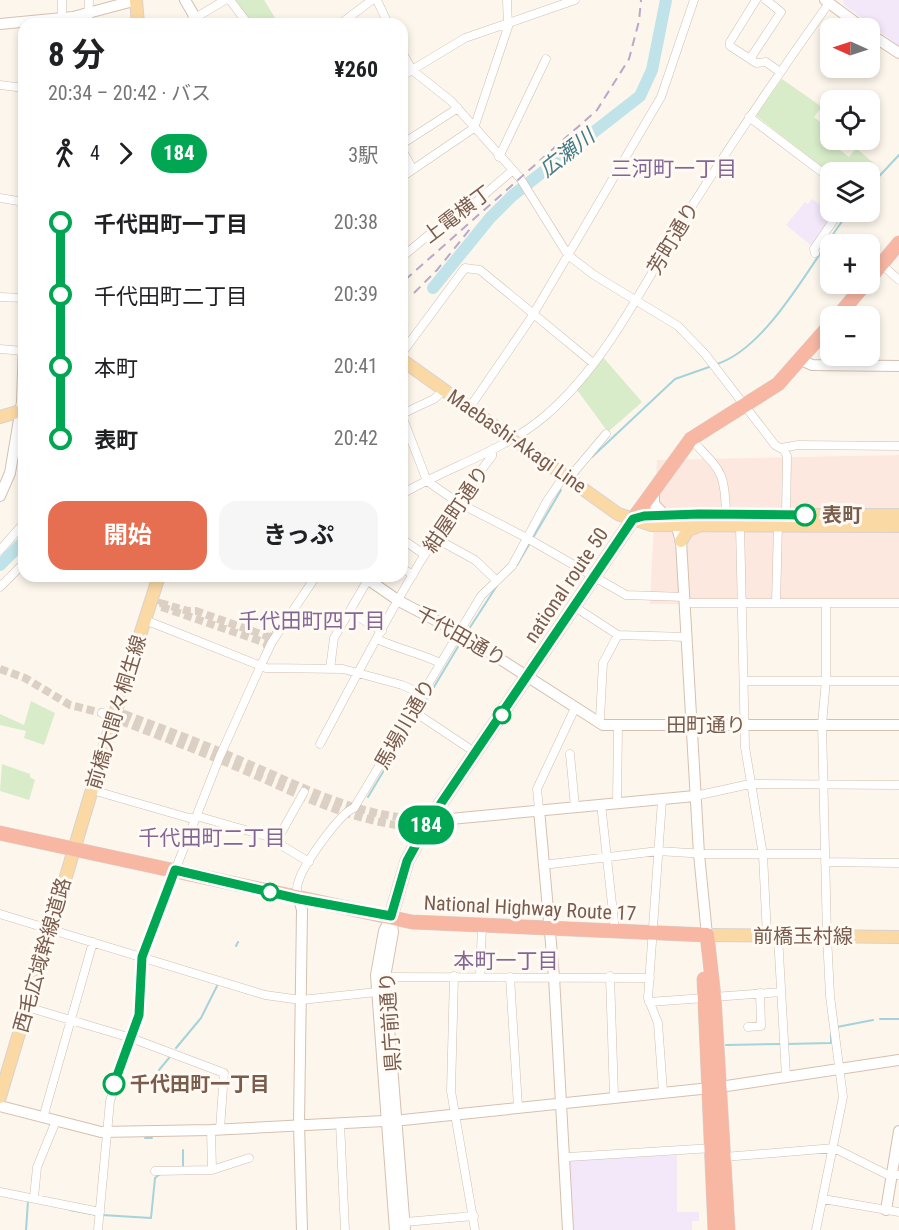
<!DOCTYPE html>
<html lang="ja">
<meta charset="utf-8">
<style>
body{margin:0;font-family:"Roboto Condensed","Noto Sans JP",sans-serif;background:#f6f6f6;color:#202124;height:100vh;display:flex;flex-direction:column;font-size:22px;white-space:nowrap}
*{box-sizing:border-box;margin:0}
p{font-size:20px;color:#757577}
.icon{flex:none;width:33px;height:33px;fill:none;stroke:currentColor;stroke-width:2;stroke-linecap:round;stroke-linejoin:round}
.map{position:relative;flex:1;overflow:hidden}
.drawer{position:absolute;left:18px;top:18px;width:390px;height:564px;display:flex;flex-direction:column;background:#fff;border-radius:18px;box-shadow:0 3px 9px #0003}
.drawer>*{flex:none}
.badge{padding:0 12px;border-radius:20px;font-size:21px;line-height:39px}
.needle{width:39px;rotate:273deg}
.fabs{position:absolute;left:820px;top:18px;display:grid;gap:12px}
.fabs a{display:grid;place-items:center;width:60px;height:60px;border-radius:12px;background:#fff;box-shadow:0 3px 9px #0003;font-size:30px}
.map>.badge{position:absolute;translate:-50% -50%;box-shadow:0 0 0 3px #fff}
.legs{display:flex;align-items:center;gap:9px;height:66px;padding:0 30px;font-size:20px}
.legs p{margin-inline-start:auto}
.overview{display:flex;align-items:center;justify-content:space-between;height:102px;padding:0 30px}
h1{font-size:33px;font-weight:700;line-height:45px}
.cta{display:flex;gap:12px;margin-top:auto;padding:12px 30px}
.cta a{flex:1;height:69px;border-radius:18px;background:#e76f51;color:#fff;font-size:24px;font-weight:700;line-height:69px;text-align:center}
.cta a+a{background:#f6f6f6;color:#202124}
ul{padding:0 30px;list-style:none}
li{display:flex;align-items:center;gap:21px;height:72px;font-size:22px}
li i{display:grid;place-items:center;width:9px;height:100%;margin:0 8px;background:currentColor}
li i::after{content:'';width:15px;height:15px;margin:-8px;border:4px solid;border-radius:50%;background:#fff}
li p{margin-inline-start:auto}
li:first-child i{background:linear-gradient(#0000 50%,currentColor 0)}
li:last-child i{background:linear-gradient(currentColor 50%,#0000 0)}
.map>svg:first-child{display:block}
.commercial{fill:#fde8e0}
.education{fill:#f3e8fa}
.green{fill:#d8ecc9}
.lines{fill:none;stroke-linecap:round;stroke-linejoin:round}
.stream{stroke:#a5d3da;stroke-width:2}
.river{stroke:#bfe3e8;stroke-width:12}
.street-tunnel{stroke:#dcd0c4;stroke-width:8;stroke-dasharray:8 4;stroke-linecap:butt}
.street-casing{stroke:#d1beb0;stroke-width:9}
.secondary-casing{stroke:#d6c0b0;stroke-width:12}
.primary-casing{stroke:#dad1cd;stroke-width:14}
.highway-casing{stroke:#dad1cd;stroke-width:15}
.street{stroke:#fff;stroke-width:8}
.secondary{stroke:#fff;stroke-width:10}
.primary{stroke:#fbd9a5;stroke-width:12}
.highway{stroke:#f7b7a3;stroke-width:14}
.rail{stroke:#b9a8c9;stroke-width:2;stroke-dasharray:9 6;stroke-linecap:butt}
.line-1-casing{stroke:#fff;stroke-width:14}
.line-1{stroke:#00a651;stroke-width:9}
.stop-1-dot{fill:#fff;stroke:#00a651;stroke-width:3}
.labels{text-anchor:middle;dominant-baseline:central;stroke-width:6;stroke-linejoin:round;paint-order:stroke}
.street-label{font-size:20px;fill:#7a5c4d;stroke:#fffaf3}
.stop-label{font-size:20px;font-weight:bold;fill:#7a5c4d;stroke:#fffaf3;text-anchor:start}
.water-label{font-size:21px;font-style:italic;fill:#437c86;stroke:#fffaf3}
.neighbourhood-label{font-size:21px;fill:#846695;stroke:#fffaf3}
</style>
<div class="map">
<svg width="899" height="1230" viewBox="0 0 899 1230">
<rect width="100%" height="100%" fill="#fdf6ec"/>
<path class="commercial" d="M899 455V605L650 604 657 460Z"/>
<path class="education" d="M843 0H899V46L844 5Z
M812 199 834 214 813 247 786 225 805 202 808 204Z
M677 1155V1212H699V1221H692V1230H570L567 1163 570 1160Z"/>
<path class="green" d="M235 0H264L279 24H252Z
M782 79 822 107 814 117 831 131V140L846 142 840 150 849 157 856 148 877 166 878 170 870 179V172L831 174 755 115Z
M602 356 642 402 608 432 577 390Z
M31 701 55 713 44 745 24 738 26 731 0 725V714L24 725Z
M2 764 30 774V777L35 780 29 800 0 791Z"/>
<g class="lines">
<path class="stream" d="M870 186 899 155
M717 364C770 347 815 255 849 212
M592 457 675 379 712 366
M517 565 561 490
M467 632 498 584
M419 712 462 640
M368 797 416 717
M236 946 238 942
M880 1019H899
M837 1027 873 1020
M786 1044 831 1043V1032
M726 1045 781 1044
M176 1048 201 1018 217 986
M159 1070 169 1058
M145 1138H152
M183 1168V1150
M172 1174H183
M70 1210 97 1215
M102 1215 151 1218 155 1178 160 1174
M26 1230 28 1201"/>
<path class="river" d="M433 288 490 218 512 196 640 96 652 70 666 0
M0 565 24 541"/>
<path class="street-tunnel" d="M160 603 188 611H196L269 637 274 634 267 646 266 643 159 606Z
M0 669 25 678 70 705 102 713
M124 714C164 729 204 744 244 762 303 787 351 814 417 819L411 827C346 820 296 793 237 767 199 751 160 736 121 721Z"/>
<defs>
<path id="street" d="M230 0 248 24
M377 0 388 24
M756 0 730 42V46L750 59 781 12 766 0
M62 18V0
M88 24 89 0
M185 24 225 0
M340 24 372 0
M402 52 412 70 451 101 520 178 568 255 594 275 678 326 705 354 775 445 784 450 787 456 786 515 778 525 776 603
M750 59 756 63 766 62 780 72
M402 76 465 38 575 0
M0 85 24 88
M749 117 831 179
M402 144 458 108
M402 150 412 168
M499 157 546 59
M402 177 474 128 508 27 507 0
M0 198 24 202
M815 253 814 249 839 212
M402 257 431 233 470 207 513 170
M881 264 899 280
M0 297 24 298
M0 349 23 351
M402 353 465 268 480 270 593 363
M470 407 531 318 661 97 694 0
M402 414 434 399 444 390
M402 416 427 481 457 502 527 538 626 595 685 597
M691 439C720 471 725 469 726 515
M781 448 798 445 899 446
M402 494C448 467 504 451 545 416 606 364 643 285 685 217 731 144 779 73 829 3
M740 525 745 747 763 855 767 936
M435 538 475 560 496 580
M402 539 425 555
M0 550 24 523
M402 568 413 575
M0 587 24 563
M685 603H899
M575 607 618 635 687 637
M350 612 382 631
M145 620 266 668 343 669 402 685 422 694
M377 639C398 649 420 653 440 663
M330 669 334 638 370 576
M744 681H899
M413 711 476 753
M102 713 123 717
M597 722 600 718 603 663 618 635
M320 744C372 646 424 544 492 456L493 449
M570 754 575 807
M92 790 189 818 200 817 266 836 309 862
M695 796 750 784 899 785
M662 800 648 998 658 1023 663 1092
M617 803 618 725
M601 804 615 931
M539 809 537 789 575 708
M414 823 429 821
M276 842 304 792
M825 862 899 863
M543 865 658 851 706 854H825
M299 898C297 891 296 887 299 880 304 864 340 813 354 808L481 596 512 566 547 501 560 482 569 478 606 434
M0 914 265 995 301 1000 377 992
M778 936 786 1076
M454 976 451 1091 475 1230
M480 976 482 926
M610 976 614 1096
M385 977 650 978
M510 977 518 1107
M714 997 781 992
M649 1002 705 998
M27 1007 131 1038 224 1073 220 1129
M748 1027 761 1026 760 993
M43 1118 93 942
M340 1123 345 1230
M211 1130 212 1170
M724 1157 834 1148 886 1174 899 1175
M565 1160 568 1157 713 1148
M155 1171 212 1170 249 1158
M0 1192 100 1212
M34 1198 37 1167 56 1121
M823 1199 899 1212
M405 1222 474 1216
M98 1230 110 1101 139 1015 143 952 220 756 261 665 272 642 316 576
M816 1230 843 1097 830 996 827 936 822 724 826 680V603"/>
<path id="secondary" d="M185 0 199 24
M825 0 863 28
M0 24 73 17 137 0
M870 34 899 53
M801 360 812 365 899 366
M654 489V504L677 528 681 541 699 854 707 935
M0 496 10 473 22 402 24 343
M363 576 399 601 458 632 603 725H899
M539 809 554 977 568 1230
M429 821 695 796
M299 899 302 910 299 1124 302 1230
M391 916 384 931 376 975 395 1230
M391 916 393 932 385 977 405 1230
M0 1106 101 1132 211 1130 403 1120 720 1087 899 1060
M886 1210 899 1131"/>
<path id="primary" d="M136 0 138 24
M402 360 618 514 652 525 899 526
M0 417 24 410
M634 519 644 516 699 515H899
M681 541 688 530 699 526
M707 935 899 937
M0 1097 114 716 159 576"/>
<path id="highway" d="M870 278 899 243
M838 316 865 284
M0 833 412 922 707 935
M391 916 407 861 429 821 633 519 691 439 778 384 831 324
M707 935 714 997 728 1230
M704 979 715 1230"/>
</defs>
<use href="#street" class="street-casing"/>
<use href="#secondary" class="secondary-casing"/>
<use href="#primary" class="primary-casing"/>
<use href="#highway" class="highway-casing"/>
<use href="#street" class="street"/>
<use href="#secondary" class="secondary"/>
<use href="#primary" class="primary"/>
<use href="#highway" class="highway"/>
<path class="rail" d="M405 280 597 110 629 59 639 21 641 0
M414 293 437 270 470 229"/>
</g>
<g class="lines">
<defs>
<path id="line-1" d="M114 1084 139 1015 142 957 175 870 299 899 391 916 407 861 429 821 633 519 644 516 699 514 805 515"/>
</defs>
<use href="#line-1" class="line-1-casing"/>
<use href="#line-1" class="line-1"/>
</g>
<g class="stop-1-dot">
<circle cx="805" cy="515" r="10"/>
<circle cx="502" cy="715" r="8"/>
<circle cx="270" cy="892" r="8"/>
<circle cx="114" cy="1084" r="10"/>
</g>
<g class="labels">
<g class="street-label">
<text transform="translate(457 214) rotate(-37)">上電横丁</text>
<text transform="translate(673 238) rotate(-59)">芳町通り</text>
<text transform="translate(517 441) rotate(35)">Maebashi-Akagi Line</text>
<text transform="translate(456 509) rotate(-56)">紺屋町通り</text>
<text transform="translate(566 585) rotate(-56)">national route 50</text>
<text transform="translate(461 636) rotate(30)">千代田通り</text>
<text transform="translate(116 712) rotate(-73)">前橋大間々桐生線</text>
<text transform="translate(405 724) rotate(-60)">馬場川通り</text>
<text x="706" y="725">田町通り</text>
<text transform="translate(530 908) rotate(3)">National Highway Route 17</text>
<text x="803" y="936">前橋玉村線</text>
<text transform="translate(42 955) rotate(-74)">西毛広域幹線道路</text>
<text transform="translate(390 1022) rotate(-94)">県庁前通り</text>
</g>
<g class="stop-label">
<text x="822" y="515">表町</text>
<text x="130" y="1084">千代田町一丁目</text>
</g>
<g class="water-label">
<text transform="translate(567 153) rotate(-38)">広瀬川</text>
</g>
<g class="neighbourhood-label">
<text x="674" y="169">三河町一丁目</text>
<text x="312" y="621">千代田町四丁目</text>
<text x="212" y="838">千代田町二丁目</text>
<text x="506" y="961">本町一丁目</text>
</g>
</g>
</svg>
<div class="fabs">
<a><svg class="needle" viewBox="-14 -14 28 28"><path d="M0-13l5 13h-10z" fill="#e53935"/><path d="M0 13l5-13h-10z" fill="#757577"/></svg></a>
<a><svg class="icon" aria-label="locate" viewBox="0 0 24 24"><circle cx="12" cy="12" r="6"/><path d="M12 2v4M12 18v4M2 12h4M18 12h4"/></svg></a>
<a><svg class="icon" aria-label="layers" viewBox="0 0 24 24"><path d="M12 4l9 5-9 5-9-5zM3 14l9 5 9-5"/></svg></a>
<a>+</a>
<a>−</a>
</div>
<b class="badge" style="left:426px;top:825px;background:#00a651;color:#fff">184</b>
<section class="drawer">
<div class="overview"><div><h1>8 分</h1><p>20:34 – 20:42 · バス</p></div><b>¥260</b></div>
<div class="legs"><svg class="icon" aria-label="walk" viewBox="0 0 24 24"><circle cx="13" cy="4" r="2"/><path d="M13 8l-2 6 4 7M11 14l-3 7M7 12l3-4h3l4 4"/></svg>4<svg class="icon" aria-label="forward" viewBox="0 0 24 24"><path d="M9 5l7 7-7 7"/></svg><b class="badge" style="background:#00a651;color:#fff">184</b><p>3駅</p></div>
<ul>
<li><i style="color:#00a651"></i><b>千代田町一丁目</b><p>20:38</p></li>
<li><i style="color:#00a651"></i><span>千代田町二丁目</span><p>20:39</p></li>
<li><i style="color:#00a651"></i><span>本町</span><p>20:41</p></li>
<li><i style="color:#00a651"></i><b>表町</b><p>20:42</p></li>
</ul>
<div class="cta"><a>開始</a><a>きっぷ</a></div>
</section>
</div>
